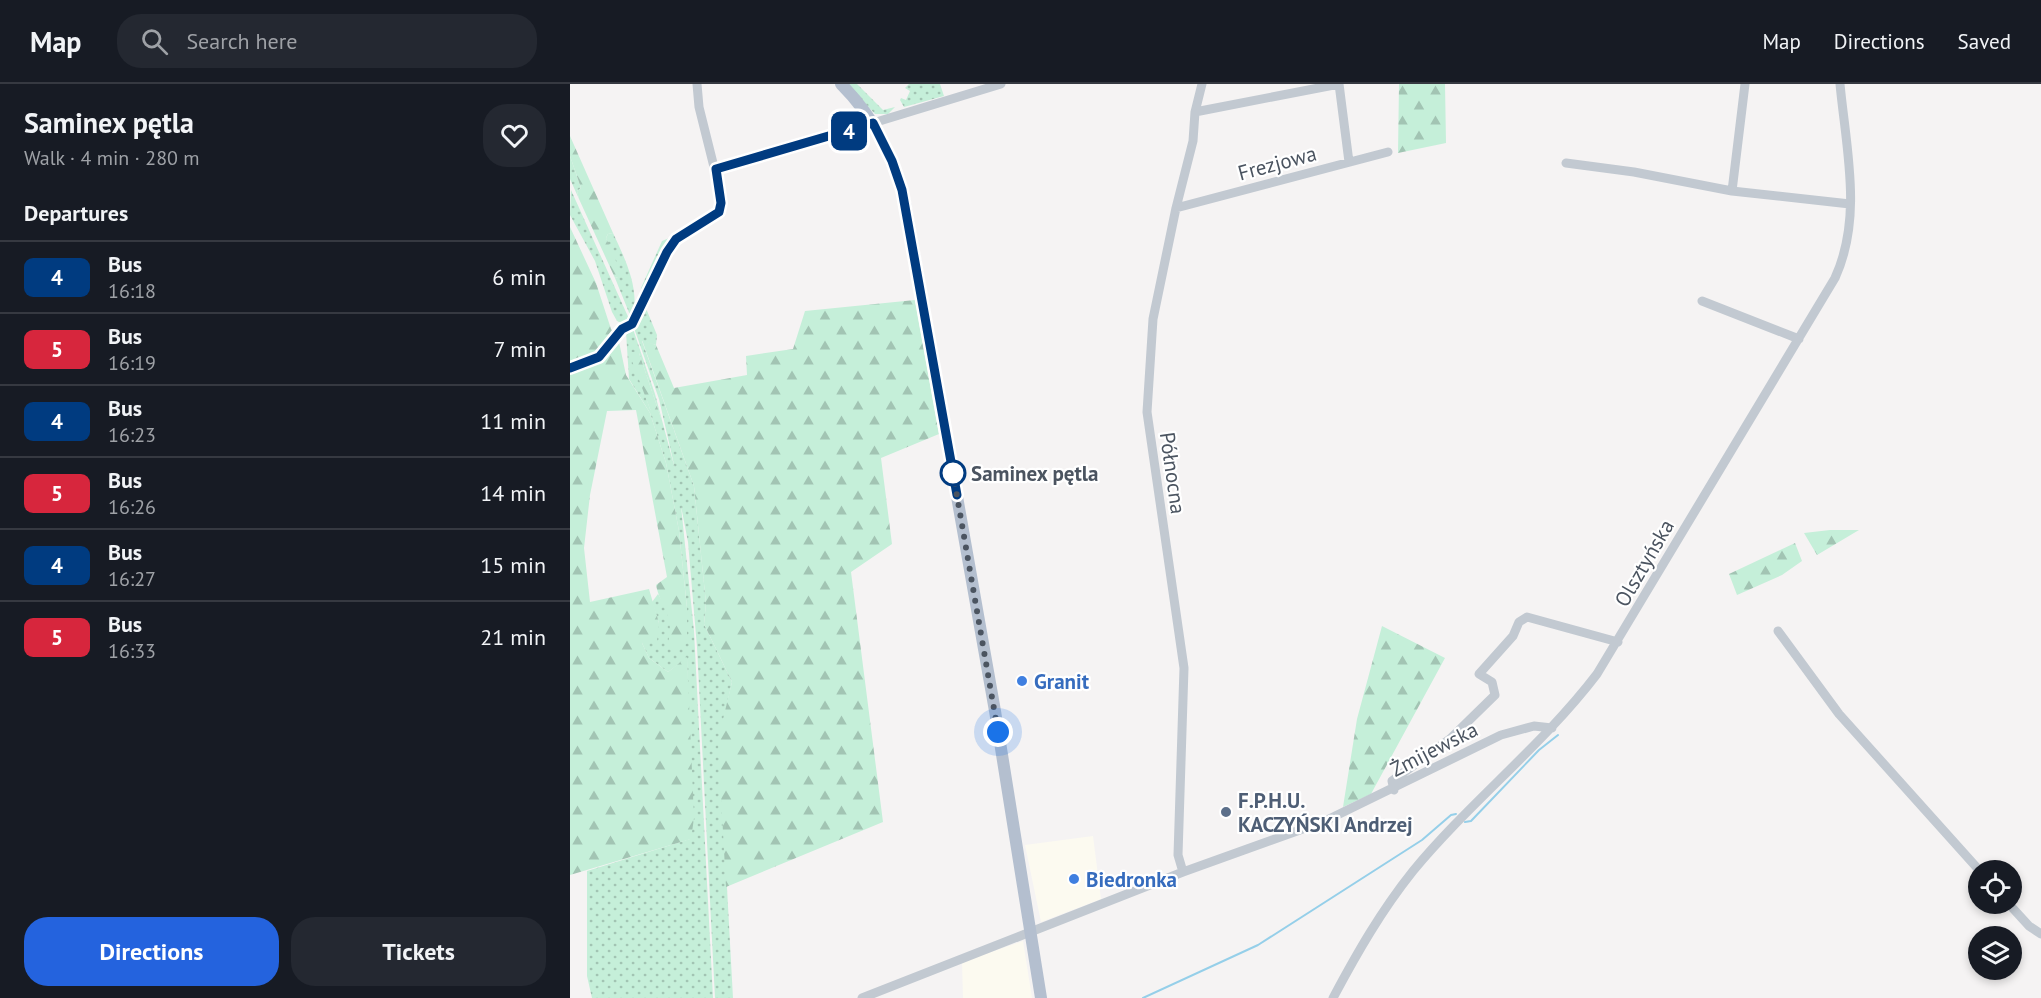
<!DOCTYPE html>
<meta charset="utf-8">
<style>
body{margin:0;font-family:"PT Sans",sans-serif;background:#242831;color:#f1f3f6;height:100vh;display:flex;flex-direction:column;font-size:22px;white-space:nowrap}
*{box-sizing:border-box;margin:0}
p{font-size:20px;color:#9ea1a6}
.icon{flex:none;width:33px;height:33px;fill:none;stroke:currentColor;stroke-width:2;stroke-linecap:round;stroke-linejoin:round}
.map{position:relative;flex:1;overflow:hidden}
.drawer{display:flex;flex-direction:column;background:#171b24;width:570px}
.drawer>*{flex:none}
.badge{padding:0 12px;border-radius:9px;font-size:21px;line-height:39px}
.controls{position:absolute;left:1398px;top:776px;display:grid;gap:12px}
.controls a{display:grid;place-items:center;width:54px;height:54px;border-radius:50%;background:#171b24;box-shadow:0 3px 9px #0003;font-size:30px}
.you{position:absolute;width:30px;height:30px;margin:-15px;border:4px solid #fff;border-radius:50%;background:#1a73e8;box-shadow:0 0 0 9px #1a73e833}
.map>.badge{position:absolute;translate:-50% -50%;box-shadow:0 0 0 3px #fff}
h2{padding:0 24px;font-size:22px;line-height:54px}
.round{display:grid;place-items:center;flex:none;width:63px;height:63px;border-radius:24px;background:#242831}
.head{display:flex;align-items:center;justify-content:space-between;height:102px;padding:0 24px}
h1{font-size:28px;font-weight:700;line-height:45px}
.primary-button{display:flex;gap:12px;margin-top:auto;padding:12px 24px}
.primary-button a{flex:1;height:69px;border-radius:24px;background:#2463de;color:#fff;font-size:24px;font-weight:700;line-height:69px;text-align:center}
.primary-button a+a{background:#242831;color:#f1f3f6}
ul{padding:0;list-style:none}
li{display:flex;align-items:center;gap:18px;height:72px;padding:0 24px;border-top:2px solid #363941}
li div{flex:1}
li b{display:block;font-size:22px}
li em{font-style:normal}
li .badge{min-width:66px;font-weight:700;text-align:center}
header{display:flex;align-items:center;gap:36px;box-sizing:border-box;height:84px;padding:0 30px;background:#171b24;border-bottom:2px solid #363941}
header strong{font-size:28px}
nav{display:flex;gap:33px;margin-inline-start:auto;font-size:21px}
.search{width:420px;height:54px;background:#242831;display:flex;align-items:center;gap:15px;box-sizing:border-box;padding:0 21px;border-radius:24px;color:#9ea1a6;font-size:22px}
main{display:flex;flex:1;min-height:0}
.map>svg:first-child{display:block}
.commercial{fill:#fcfaf0}
.green{fill:url(#green-dots);fill-rule:evenodd}
.forest{fill:url(#forest-firs)}
.lines{fill:none;stroke-linecap:round;stroke-linejoin:round}
.stream{stroke:#95cfe9;stroke-width:2}
.minor{stroke:#c2c9d1;stroke-width:9}
.major{stroke:#b4bfcf;stroke-width:12}
.line-casing{stroke:#fff;stroke-width:14}
.line{stroke:#003b80;stroke-width:9}
.walk{stroke:#4b5460;stroke-width:6;stroke-dasharray:0 10.8}
.stop-dot{fill:#fff;stroke:#003b80;stroke-width:3}
.shop-dot{fill:#3f7fe0;stroke:#fff;stroke-width:2}
.service-dot{fill:#5c6f8a;stroke:#fff;stroke-width:2}
.labels{text-anchor:middle;dominant-baseline:central;stroke-width:4.5;stroke-linejoin:round;paint-order:stroke}
.street-label{font-size:21px;fill:#4b5460;stroke:#fff}
.stop-label{font-size:21px;font-weight:bold;fill:#4b5460;stroke:#fff;text-anchor:start}
.shop-label{font-size:21px;font-weight:bold;fill:#366cbe;stroke:#fff;text-anchor:start}
.service-label{font-size:21px;font-weight:bold;fill:#4e5e75;stroke:#fff;text-anchor:start}
</style>
<header>
<strong>Map</strong>
<div class="search"><svg class="icon" aria-label="search" viewBox="0 0 24 24"><circle cx="10" cy="10" r="6"/><path d="M15 15l6 6"/></svg>Search here</div>
<nav><a>Map</a><a>Directions</a><a>Saved</a></nav>
</header>
<main>
<section class="drawer">
<div class="head"><div><h1>Saminex pętla</h1><p>Walk · 4 min · 280 m</p></div><a class="round"><svg class="icon" aria-label="heart" viewBox="0 0 24 24"><path d="M12 20l-8-8c-3-5 5-10 8-4 3-6 11-1 8 4z"/></svg></a></div>
<h2>Departures</h2>
<ul>
<li><span class="badge" style="background:#003b80;color:#fff">4</span><div><b>Bus</b><p>16:18</p></div><em>6 min</em></li>
<li><span class="badge" style="background:#d7263d;color:#fff">5</span><div><b>Bus</b><p>16:19</p></div><em>7 min</em></li>
<li><span class="badge" style="background:#003b80;color:#fff">4</span><div><b>Bus</b><p>16:23</p></div><em>11 min</em></li>
<li><span class="badge" style="background:#d7263d;color:#fff">5</span><div><b>Bus</b><p>16:26</p></div><em>14 min</em></li>
<li><span class="badge" style="background:#003b80;color:#fff">4</span><div><b>Bus</b><p>16:27</p></div><em>15 min</em></li>
<li><span class="badge" style="background:#d7263d;color:#fff">5</span><div><b>Bus</b><p>16:33</p></div><em>21 min</em></li>
</ul>
<div class="primary-button"><a>Directions</a><a>Tickets</a></div>
</section>
<div class="map">
<svg width="1471" height="914" viewBox="0 0 1471 914">
<defs>
<pattern id="green-dots" width="8" height="8" patternUnits="userSpaceOnUse" patternTransform="scale(1.5)"><rect width="8" height="8" fill="#c5efd9"/><path d="M2 2h.1M6 6h.1" fill="none" stroke="#a2c4b3" stroke-width="1.8" stroke-linecap="round"/></pattern>
<pattern id="forest-firs" width="22" height="20" patternUnits="userSpaceOnUse" patternTransform="scale(1.5)"><rect width="22" height="20" fill="#c5efd9"/><path d="M5 1l3.5 6h-7zM16 11l3.5 6h-7z" fill="#a2c4b3"/></pattern>
</defs>
<rect width="100%" height="100%" fill="#f5f3f3"/>
<path class="commercial" d="M523 752 531 815 471 838 455 761Z
M453 857 462 914H393L392 878Z"/>
<path class="green" d="M277 0H287L313 26 325 23 318 30H305Z
M339 0H370L374 12 334 23 330 16 331 14 336 16 340 7 335 4Z
M0 72 11 104 7 107 9 115 0 95Z
M1 106 60 237 53 240 47 237 42 228 25 177 0 131Z
M43 149C55 175 71 206 62 236L45 194 48 193 36 154 38 150Z
M104 152 91 166 73 210 71 204 92 157Z
M75 222 87 251 86 261 72 257 124 402 136 519 134 540 162 598 149 656 163 914H145L127 563 118 458 111 422 124 547 143 914H22L17 892V787L120 755 117 574 98 588 79 574 72 559 89 539 82 518 88 510 100 530V552L117 559V524L109 447 96 379 80 329 59 295 56 248 63 245 85 310 105 385 89 315 64 244ZM69 269 91 334 80 325 63 275Z"/>
<path class="forest" d="M829 0H875L876 59 828 69Z
M0 52 43 149 38 150 36 154 49 184 48 193 45 194 9 115 7 107 11 104 0 72Z
M0 143 26 199 41 245 49 258 56 291 80 329 96 379 109 447 117 524V559L110 565 97 563C106 530 92 528 86 501L97 493 66 326 37 327 20 411 14 464 20 518 79 505 89 539 87 557 72 559 79 574 98 588 117 573 124 734 121 755 0 791Z
M345 216 369 350 311 374 322 460 281 488 313 738 156 803 148 656 162 598 134 540 136 519 124 402 72 256 86 261 104 304 177 291 176 272 223 265 235 227Z
M62 268 69 269 91 334 84 332 80 325 62 277Z
M1260 446H1289L1247 471 1234 449Z
M1225 459 1232 477 1212 491 1167 511 1159 490Z
M812 542 875 574 801 710 773 723 787 635Z"/>
<g class="lines">
<path class="stream" d="M895 738 901 737 969 666 988 651
M573 914 688 861 852 756 881 731 886 730"/>
<path class="minor" d="M769 0 779 78
M1175 0 1162 107 1280 120
M625 28 769 0
M303 39 431 0
M996 79 1064 88 1162 107
M606 124 818 68
M1132 217 1229 255
M0 284 29 273 52 245 62 240 97 168 107 155 149 128 150 107 129 23 127 0
M1208 547 1269 630 1409 786
M824 706 822 697 880 655 925 611 922 598 909 590 943 552 949 538 957 533 1048 558
M613 788 608 771 614 584 577 328 583 235 606 124 623 57 625 28 632 0
M1438 819 1459 842 1471 850
M292 914 613 788 755 737 931 651 964 642 982 644
M763 914C787 869 811 827 843 787 900 718 972 662 1027 590L1265 194C1293 133 1276 64 1270 0"/>
<path class="major" d="M271 0C304 33 325 74 335 119L425 627 471 914"/>
</g>
<g class="lines">
<defs>
<path id="line" d="M0 284 29 273 52 245 62 240 97 168 106 155 149 128 151 119 146 85 303 39 322 77 332 106 387 411"/>
</defs>
<use href="#line" class="line-casing"/>
<use href="#line" class="line"/>
<path class="walk" d="M383 389 428 648"/>
</g>
<circle class="stop-dot" cx="383" cy="389" r="12"/>
<g class="shop-dot">
<circle cx="452" cy="597" r="6"/>
<circle cx="504" cy="795" r="6"/>
</g>
<circle class="service-dot" cx="656" cy="728" r="6"/>
<g class="labels">
<g class="street-label">
<text transform="translate(707 79) rotate(-15)">Frezjowa</text>
<text transform="translate(603 389) rotate(82)">Północna</text>
<text transform="translate(1074 479) rotate(-60)">Olsztyńska</text>
<text transform="translate(864 665) rotate(-27)">Żmijewska</text>
</g>
<g class="stop-label">
<text x="401" y="389">Saminex pętla</text>
</g>
<g class="shop-label">
<text x="464" y="597">Granit</text>
<text x="516" y="795">Biedronka</text>
</g>
<g class="service-label">
<text x="668" y="716">F.P.H.U.<tspan x="668" dy="24">KACZYŃSKI Andrzej</tspan></text>
</g>
</g>
</svg>
<div class="controls">
<a><svg class="icon" aria-label="locate" viewBox="0 0 24 24"><circle cx="12" cy="12" r="6"/><path d="M12 2v4M12 18v4M2 12h4M18 12h4"/></svg></a>
<a><svg class="icon" aria-label="layers" viewBox="0 0 24 24"><path d="M12 4l9 5-9 5-9-5zM3 14l9 5 9-5"/></svg></a>
</div>
<div class="you" style="left:428px;top:648px"></div>
<b class="badge" style="left:279px;top:47px;background:#003b80;color:#fff">4</b>
</div>
</main>
